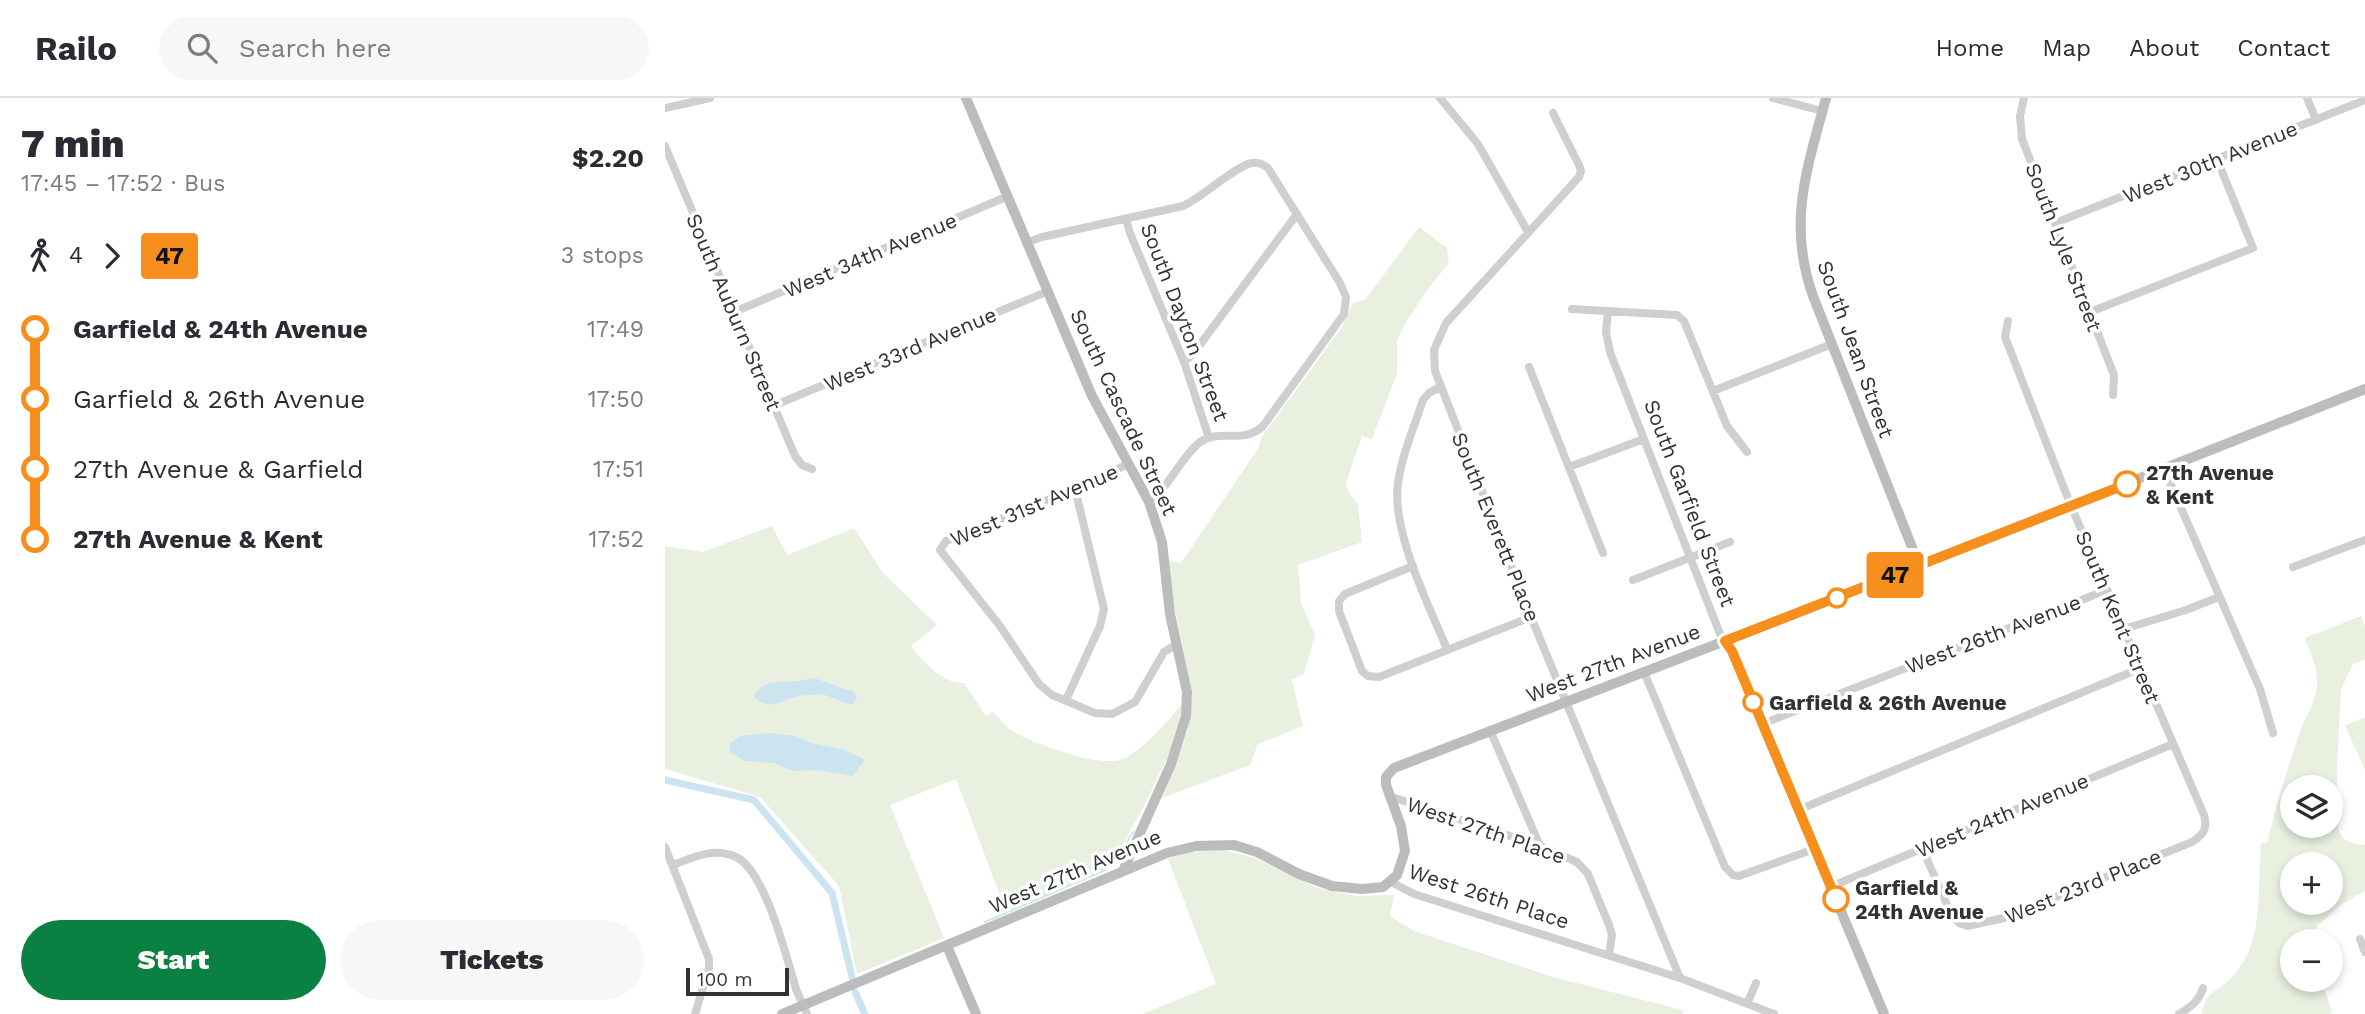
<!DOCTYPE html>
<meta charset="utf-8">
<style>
body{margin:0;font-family:"Work Sans",sans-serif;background:#f7f7f7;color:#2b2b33;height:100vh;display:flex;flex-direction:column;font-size:26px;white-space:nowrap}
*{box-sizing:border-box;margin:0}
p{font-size:23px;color:#7c7c81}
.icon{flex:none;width:38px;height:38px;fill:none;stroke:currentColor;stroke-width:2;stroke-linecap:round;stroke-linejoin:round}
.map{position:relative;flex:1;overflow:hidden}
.sheet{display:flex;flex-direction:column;background:#fff;width:665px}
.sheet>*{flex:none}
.badge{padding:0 14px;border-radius:5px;font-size:24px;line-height:46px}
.tools{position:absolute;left:1615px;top:677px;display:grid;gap:14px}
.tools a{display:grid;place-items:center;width:63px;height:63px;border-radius:50%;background:#fff;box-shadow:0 4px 10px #0003;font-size:35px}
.scale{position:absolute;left:21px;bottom:18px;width:103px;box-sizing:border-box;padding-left:7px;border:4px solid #323232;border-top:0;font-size:19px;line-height:24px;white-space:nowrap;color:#323232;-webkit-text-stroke:5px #fff;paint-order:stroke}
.map>.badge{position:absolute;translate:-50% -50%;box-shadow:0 0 0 4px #fff}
.legs{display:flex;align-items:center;gap:10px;height:77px;padding:0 21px;font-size:23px}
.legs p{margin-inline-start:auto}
.overview{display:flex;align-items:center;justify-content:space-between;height:119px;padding:0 21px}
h1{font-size:38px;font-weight:800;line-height:52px}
.cta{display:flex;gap:14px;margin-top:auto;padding:14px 21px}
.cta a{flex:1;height:80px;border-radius:42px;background:#0b8043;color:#fff;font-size:28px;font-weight:800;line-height:80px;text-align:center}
.cta a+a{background:#f7f7f7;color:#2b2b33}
ul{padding:0 21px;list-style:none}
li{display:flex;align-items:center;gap:24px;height:70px;font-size:26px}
li i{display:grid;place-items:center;width:10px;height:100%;margin:0 9px;background:currentColor}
li i::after{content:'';width:18px;height:18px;margin:-9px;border:5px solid;border-radius:50%;background:#fff}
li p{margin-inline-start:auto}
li:first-child i{background:linear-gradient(#0000 50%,currentColor 0)}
li:last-child i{background:linear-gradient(currentColor 50%,#0000 0)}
header{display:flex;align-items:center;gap:42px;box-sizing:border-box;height:98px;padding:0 35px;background:#fff;border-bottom:2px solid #e1e1e2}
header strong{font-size:33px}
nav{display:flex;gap:38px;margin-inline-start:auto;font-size:24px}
.search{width:490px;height:63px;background:#f7f7f7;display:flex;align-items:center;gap:18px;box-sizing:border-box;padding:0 24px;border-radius:38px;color:#7c7c81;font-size:26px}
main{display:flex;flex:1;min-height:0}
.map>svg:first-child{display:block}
.green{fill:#e9f0e0;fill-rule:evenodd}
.water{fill:#cbe4f0}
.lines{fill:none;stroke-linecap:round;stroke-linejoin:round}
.stream{stroke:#cbe4f0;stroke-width:2}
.canal{stroke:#cbe4f0;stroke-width:7}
.street{stroke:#cfcfcf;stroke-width:8}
.secondary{stroke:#bcbcbc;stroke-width:10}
.line-1-casing{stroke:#fff;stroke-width:16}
.line-1{stroke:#f78f1e;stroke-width:10}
.stop-1-dot{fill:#fff;stroke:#f78f1e;stroke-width:3.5}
.labels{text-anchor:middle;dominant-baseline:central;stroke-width:7;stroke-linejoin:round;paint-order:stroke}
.street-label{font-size:21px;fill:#323232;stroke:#fff}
.stop-label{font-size:21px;font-weight:bold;fill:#323232;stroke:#fff;text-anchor:start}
</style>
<header>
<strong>Railo</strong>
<div class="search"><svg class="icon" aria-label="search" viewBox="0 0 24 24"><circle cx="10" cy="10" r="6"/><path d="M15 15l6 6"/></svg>Search here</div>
<nav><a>Home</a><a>Map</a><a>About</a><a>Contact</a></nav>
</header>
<main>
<section class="sheet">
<div class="overview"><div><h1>7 min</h1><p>17:45 – 17:52 · Bus</p></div><b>$2.20</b></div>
<div class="legs"><svg class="icon" aria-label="walk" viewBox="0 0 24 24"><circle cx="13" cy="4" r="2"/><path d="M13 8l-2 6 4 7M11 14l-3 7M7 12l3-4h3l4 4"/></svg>4<svg class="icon" aria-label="forward" viewBox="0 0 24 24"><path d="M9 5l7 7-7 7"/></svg><b class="badge" style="background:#f78f1e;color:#111">47</b><p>3 stops</p></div>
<ul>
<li><i style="color:#f78f1e"></i><b>Garfield &amp; 24th Avenue</b><p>17:49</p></li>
<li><i style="color:#f78f1e"></i><span>Garfield &amp; 26th Avenue</span><p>17:50</p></li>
<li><i style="color:#f78f1e"></i><span>27th Avenue &amp; Garfield</span><p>17:51</p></li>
<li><i style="color:#f78f1e"></i><b>27th Avenue &amp; Kent</b><p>17:52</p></li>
</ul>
<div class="cta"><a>Start</a><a>Tickets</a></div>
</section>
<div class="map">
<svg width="1700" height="916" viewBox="0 0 1700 916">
<rect width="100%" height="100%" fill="#fff"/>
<path class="green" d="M754 129 782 150 784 165 765 188 741 224 732 242V276L707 341 697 338 681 385 684 395 693 406 697 444 633 467 636 505 650 537 639 576 627 582 638 628 593 646 585 667 497 700 523 632 527 594 508 502 504 463 516 465 594 349 596 340 677 229 688 205 700 202Z
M107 428 122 457 189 430 218 475 272 527 246 548C258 564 278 586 299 585L321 618 328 614C334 620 340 628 347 633 368 645 438 672 460 660 481 649 504 621 519 604L506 652 479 708 444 771 341 813 291 681 225 707 279 840 192 876 174 788 95 699 0 671V448L38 454Z
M1696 518 1700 528V561L1688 566 1676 591 1672 668 1673 729C1677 744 1686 746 1700 747V793L1677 806 1652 828 1653 843 1628 844V882H1655L1668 914 1664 916H1537C1539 897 1548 895 1562 884 1570 878 1580 862 1584 853 1597 820 1593 780 1596 745H1602C1611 708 1622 672 1634 636 1640 619 1651 605 1652 586 1653 570 1645 554 1640 540ZM1628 690H1666V728H1628ZM1628 766H1666V805H1628Z
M1700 619V672L1680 628Z
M559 752 590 760 652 790 691 798 729 797 725 818 749 833 888 879 1018 912 1017 916H477L551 886 503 761 525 754Z"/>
<path class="water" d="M149 580 189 594 192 600 189 606C178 606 172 601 163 598 155 595 143 597 135 598 115 601 107 615 89 599 98 579 115 586 133 583 138 582 144 581 149 580Z
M105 635 131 638 146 645 180 652 197 660 199 663 187 678 154 672 128 673 109 665 80 663 65 654V646L75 638Z"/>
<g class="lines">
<path class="stream" d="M320 824 440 772 450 763 468 734"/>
<path class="canal" d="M0 682 89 702 167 795 187 879
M190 894 200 916"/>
<path class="street" d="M775 0 813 46 863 134
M1108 0 1157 13
M1359 0 1355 18 1357 41 1449 277 1448 297
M1642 0 1651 22
M0 10 45 0
M888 15 914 67 916 73 914 79 781 225 769 252 770 273 866 519 1015 880
M0 48 130 358 137 367 147 371
M461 121 465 135 519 264 544 340
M1390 125 1700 2
M361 145 377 139 518 108C536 100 572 67 587 65 593 64 598 66 603 70L675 185 681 199 679 216 598 328C578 347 554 330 535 344 516 359 505 388 484 404
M907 211 1012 217 1019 223 1062 328 1082 354
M943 213 941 234 945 254 1055 536 1060 543
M69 214 341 99
M1425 214 1588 150 1552 61
M519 264 528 256 632 116
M864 269 938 455
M775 289 764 295 758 302C749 329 737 357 733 385 726 432 764 508 782 551
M1048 293 1167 246
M108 308 381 194
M463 366 410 391 281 443 275 452 335 528 374 586 387 597 430 615 447 616 470 604 499 554 512 546
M904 369 979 341
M1499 371 1595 591 1608 635
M748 468 680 496 674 503V513L697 573 703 578 714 579 866 519
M1628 469 1700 442
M968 482 1065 444
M1459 531 1521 512 1554 499
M979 574 1060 769 1068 777 1074 778 1149 751
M401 602 435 528 439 511 410 391
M1097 626 1442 492
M825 632 875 748
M724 698 875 748 912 764 923 776 944 827 947 837 944 857
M1133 712 1476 570
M0 749 44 861V870L30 916
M1257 750 1287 818 1294 825 1302 828 1339 820 1527 744C1538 737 1543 731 1539 717L1406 408 1340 239 1343 223
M8 767C29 759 49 749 71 759 100 772 122 861 131 891 134 899 139 908 142 916
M726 784 749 796 1015 880 1109 916
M1165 789 1508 646
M1695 841 1700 854
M1082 906 1091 885
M1514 916C1526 909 1534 903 1538 890"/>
<path class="secondary" d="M301 0 427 298 484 404 497 444 505 516 522 594 521 618 506 666 458 773
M1161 0C1142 71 1122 125 1148 198L1254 467
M1060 543 1067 553 1219 916
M282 848 311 916
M117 916 502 755 531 748 569 747 592 754 634 776 667 788 697 791 718 789 732 777 740 753 736 728 721 687V679L729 670 1172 500 1700 291"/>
</g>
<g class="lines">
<defs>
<path id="line-1" d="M1171 801 1067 553 1060 543 1462 386"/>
</defs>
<use href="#line-1" class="line-1-casing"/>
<use href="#line-1" class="line-1"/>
</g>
<g class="stop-1-dot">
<circle cx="1462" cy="386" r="12"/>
<circle cx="1172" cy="500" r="9"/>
<circle cx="1088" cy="604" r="9"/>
<circle cx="1171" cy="801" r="12"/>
</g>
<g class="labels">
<g class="street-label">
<text transform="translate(1545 64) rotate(-22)">West 30th Avenue</text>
<text transform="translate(1399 149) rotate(69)">South Lyle Street</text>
<text transform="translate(205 157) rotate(-23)">West 34th Avenue</text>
<text transform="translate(69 214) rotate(67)">South Auburn Street</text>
<text transform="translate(520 224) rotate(69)">South Dayton Street</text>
<text transform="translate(245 251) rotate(-23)">West 33rd Avenue</text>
<text transform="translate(1191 251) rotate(70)">South Jean Street</text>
<text transform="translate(459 314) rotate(65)">South Cascade Street</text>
<text transform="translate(1025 405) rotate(69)">South Garfield Street</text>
<text transform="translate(369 407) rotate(-23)">West 31st Avenue</text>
<text transform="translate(831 429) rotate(68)">South Everett Place</text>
<text transform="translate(1453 519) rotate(67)">South Kent Street</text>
<text transform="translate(1328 536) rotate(-21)">West 26th Avenue</text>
<text transform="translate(948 565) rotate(-21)">West 27th Avenue</text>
<text transform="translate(1337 717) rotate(-23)">West 24th Avenue</text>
<text transform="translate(821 732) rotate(19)">West 27th Place</text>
<text transform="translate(410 773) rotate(-23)">West 27th Avenue</text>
<text transform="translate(1418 788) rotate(-22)">West 23rd Place</text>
<text transform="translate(824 798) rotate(18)">West 26th Place</text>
</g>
<g class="stop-label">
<text x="1481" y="374">27th Avenue<tspan x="1481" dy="24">&amp; Kent</tspan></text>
<text x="1104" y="604">Garfield &amp; 26th Avenue</text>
<text x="1190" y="789">Garfield &amp;<tspan x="1190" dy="24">24th Avenue</tspan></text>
</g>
</g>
</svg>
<div class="tools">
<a><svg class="icon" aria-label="layers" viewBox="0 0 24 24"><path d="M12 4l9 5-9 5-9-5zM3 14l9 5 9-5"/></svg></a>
<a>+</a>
<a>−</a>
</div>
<div class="scale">100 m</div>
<b class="badge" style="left:1230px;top:477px;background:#f78f1e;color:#111">47</b>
</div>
</main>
